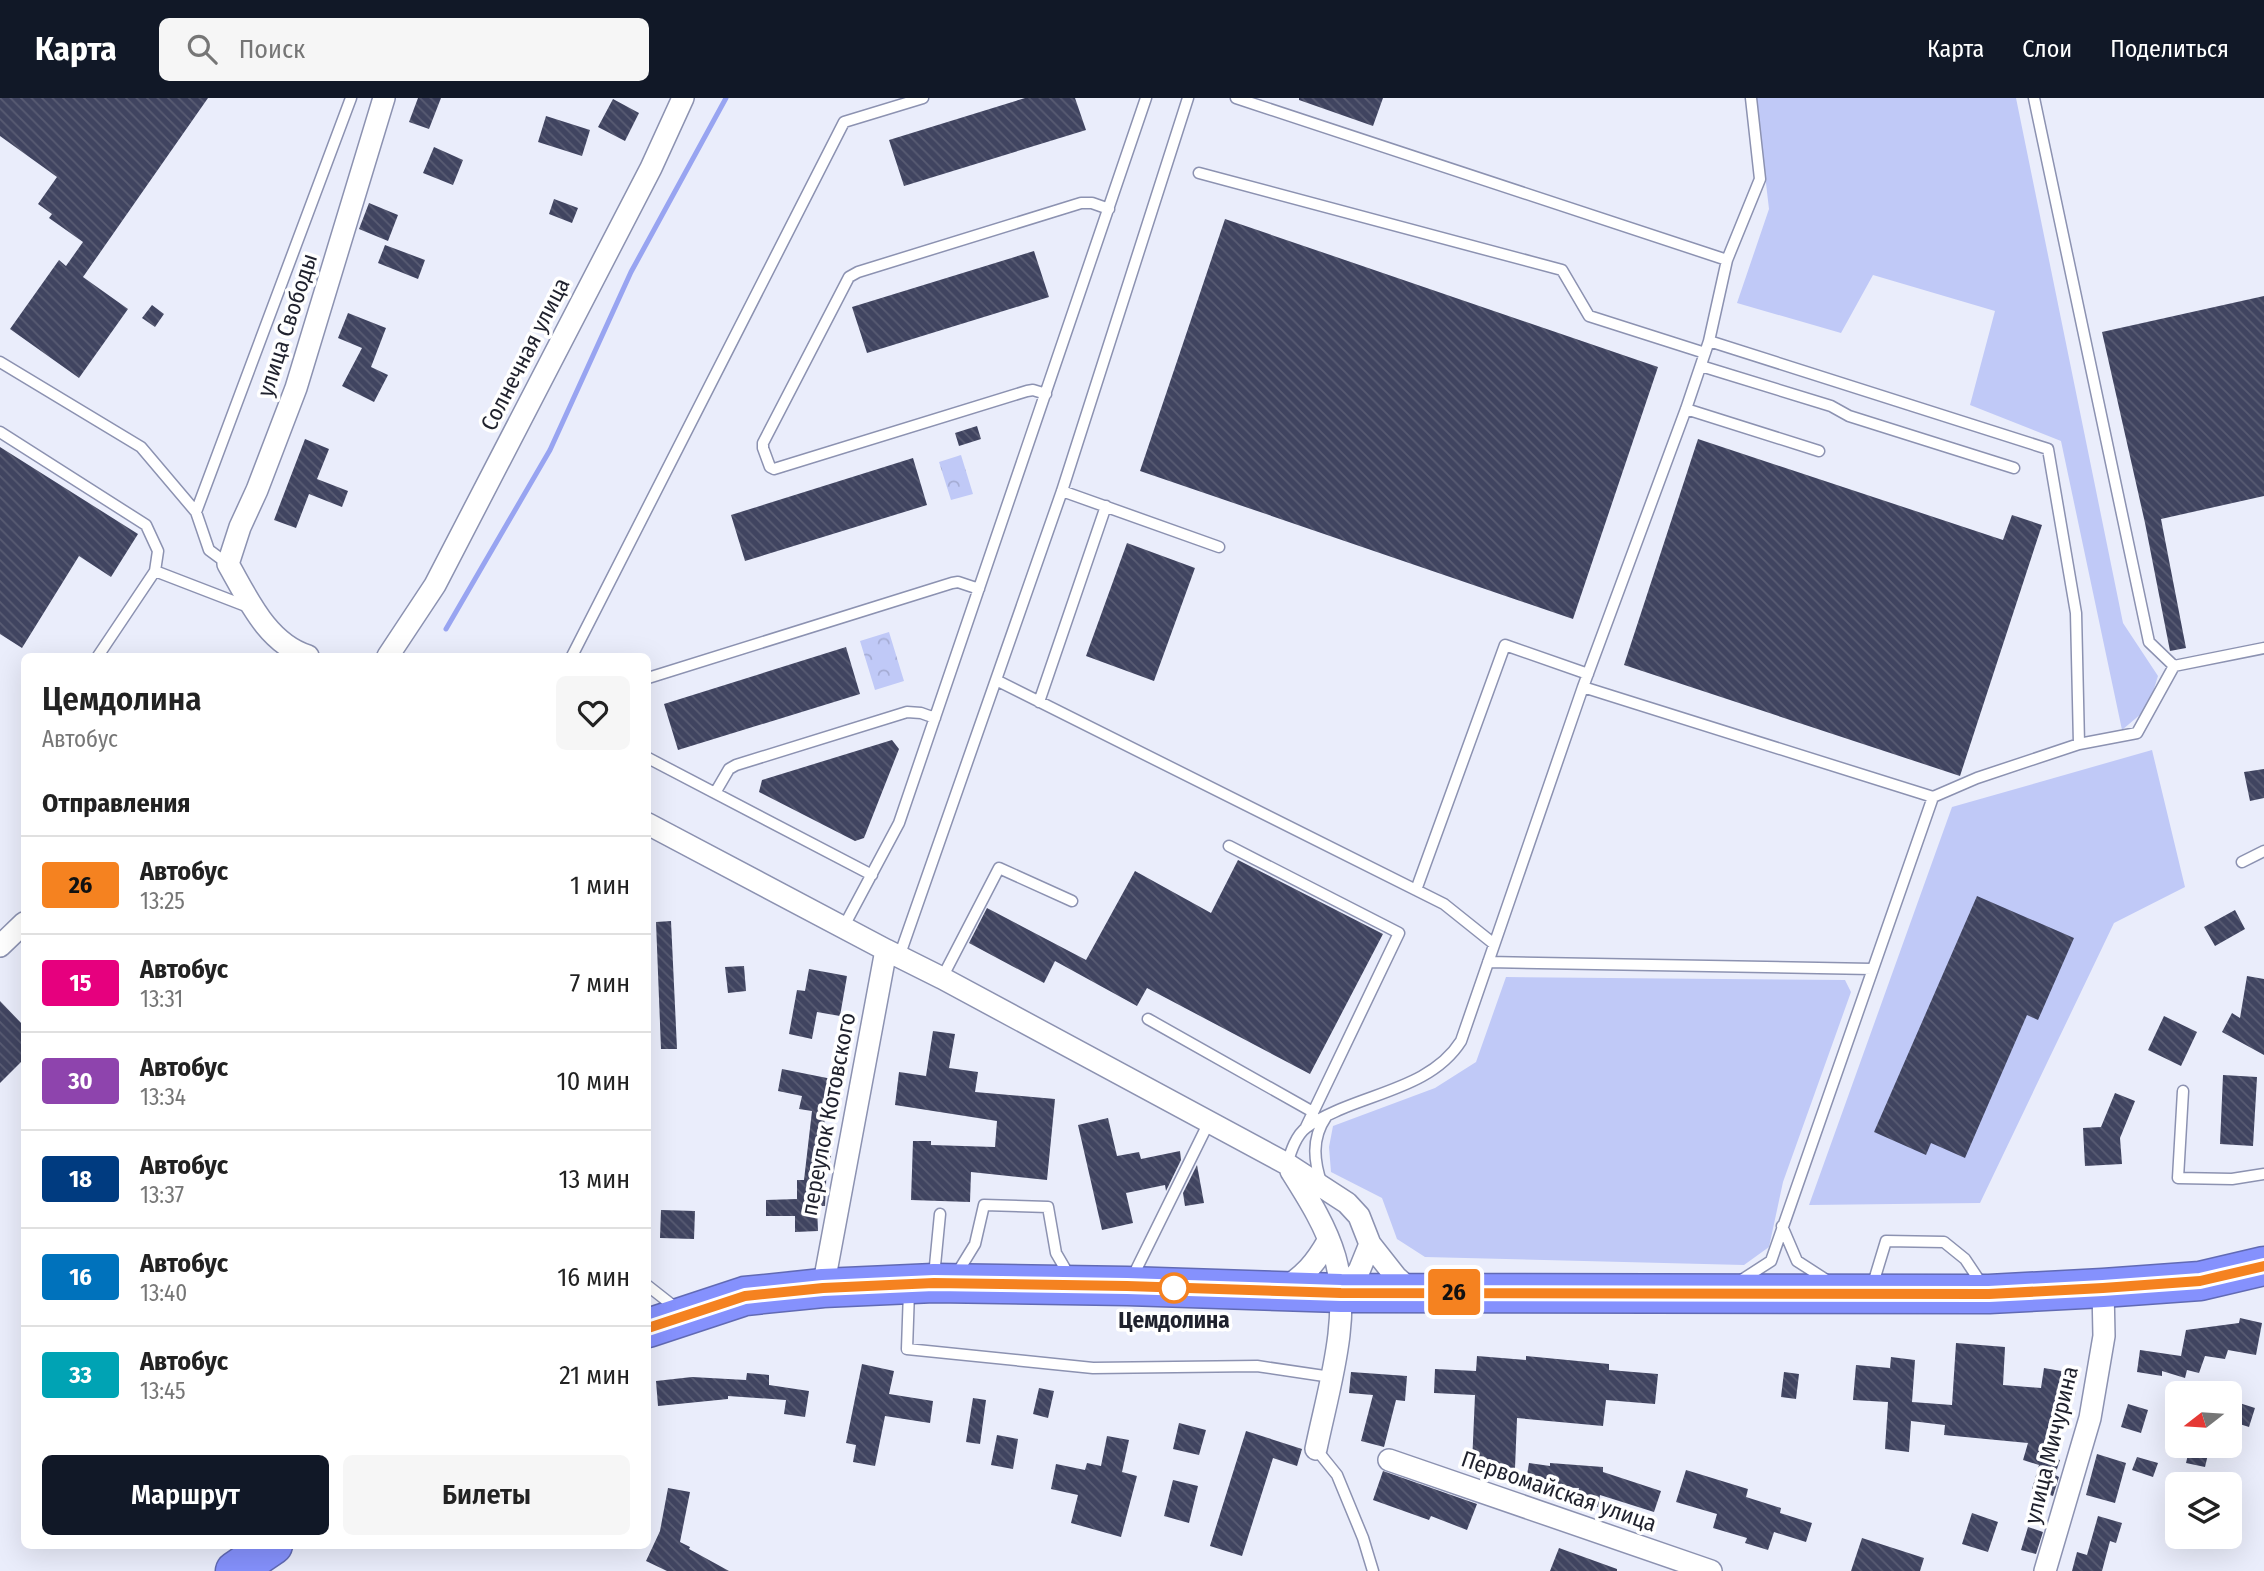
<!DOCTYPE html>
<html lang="ru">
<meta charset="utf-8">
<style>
body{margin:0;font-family:"Fira Sans Condensed",sans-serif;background:#f6f6f6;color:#222;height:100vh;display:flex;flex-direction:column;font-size:26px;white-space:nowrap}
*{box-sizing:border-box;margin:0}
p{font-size:23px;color:#767676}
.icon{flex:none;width:38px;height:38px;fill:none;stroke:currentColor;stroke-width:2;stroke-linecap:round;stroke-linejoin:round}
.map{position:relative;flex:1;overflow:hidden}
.drawer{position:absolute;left:21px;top:555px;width:630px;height:896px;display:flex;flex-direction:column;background:#fff;border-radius:10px;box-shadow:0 7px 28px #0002}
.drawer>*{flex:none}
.badge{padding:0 14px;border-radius:5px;font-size:24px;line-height:46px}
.needle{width:46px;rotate:253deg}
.tools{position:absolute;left:2165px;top:1283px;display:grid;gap:14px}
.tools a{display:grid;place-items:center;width:77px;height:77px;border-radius:10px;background:#fff;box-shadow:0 7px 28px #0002;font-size:35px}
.map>.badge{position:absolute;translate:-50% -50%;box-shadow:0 0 0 4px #fff}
h2{padding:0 21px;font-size:26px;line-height:63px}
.round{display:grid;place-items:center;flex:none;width:74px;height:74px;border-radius:10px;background:#f6f6f6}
.summary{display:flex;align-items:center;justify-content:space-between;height:119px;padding:0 21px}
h1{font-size:33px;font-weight:600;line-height:52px}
.cta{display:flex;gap:14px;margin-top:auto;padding:14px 21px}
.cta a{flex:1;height:80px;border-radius:10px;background:#111827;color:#fff;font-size:28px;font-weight:600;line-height:80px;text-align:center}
.cta a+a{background:#f6f6f6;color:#222}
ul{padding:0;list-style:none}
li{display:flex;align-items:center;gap:21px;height:98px;padding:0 21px;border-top:2px solid #e0e0e0}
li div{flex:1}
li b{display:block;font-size:26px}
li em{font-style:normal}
li .badge{min-width:77px;font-weight:700;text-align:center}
header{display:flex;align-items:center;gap:42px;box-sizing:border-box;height:98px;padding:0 35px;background:#111827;color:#fff}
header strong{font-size:33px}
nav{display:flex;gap:38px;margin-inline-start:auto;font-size:24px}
.search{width:490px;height:63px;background:#f6f6f6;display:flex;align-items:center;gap:18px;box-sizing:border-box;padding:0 24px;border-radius:10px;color:#767676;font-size:26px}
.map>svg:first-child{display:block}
.grass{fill:#c0c9f7}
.park{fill:url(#park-crowns)}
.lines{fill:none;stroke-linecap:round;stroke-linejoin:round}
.stream{stroke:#98a4f1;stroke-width:5}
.building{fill:url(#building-back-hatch)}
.lane-casing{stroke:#8c92b1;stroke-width:13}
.street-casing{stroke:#8c92b1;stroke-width:24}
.highway-casing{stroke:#616ab4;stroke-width:41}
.lane{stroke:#fff;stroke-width:10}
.street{stroke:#fff;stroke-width:21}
.highway{stroke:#8591fd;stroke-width:38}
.line-casing{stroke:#fff;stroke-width:16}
.line{stroke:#f58220;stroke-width:10}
.stop-dot{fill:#fff;stroke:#f58220;stroke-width:3.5}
.labels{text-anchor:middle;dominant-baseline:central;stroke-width:7;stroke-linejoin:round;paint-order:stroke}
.street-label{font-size:23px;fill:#1f212d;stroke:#fff}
.stop-label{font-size:23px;font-weight:bold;fill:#1f212d;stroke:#fff}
</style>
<header>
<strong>Карта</strong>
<div class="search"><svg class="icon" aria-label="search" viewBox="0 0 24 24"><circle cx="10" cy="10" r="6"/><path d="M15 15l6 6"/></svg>Поиск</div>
<nav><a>Карта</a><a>Слои</a><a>Поделиться</a></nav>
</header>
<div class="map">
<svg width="2264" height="1473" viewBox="0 0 2264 1473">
<defs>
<pattern id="park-crowns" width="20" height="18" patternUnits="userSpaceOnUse" patternTransform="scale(1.75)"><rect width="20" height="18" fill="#c0c9f7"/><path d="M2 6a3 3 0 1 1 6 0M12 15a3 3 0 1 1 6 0" fill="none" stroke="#a5acd4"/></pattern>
<pattern id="building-back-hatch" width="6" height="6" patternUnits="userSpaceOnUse" patternTransform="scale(1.75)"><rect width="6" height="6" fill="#404460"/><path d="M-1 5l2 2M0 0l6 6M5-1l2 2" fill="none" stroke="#595c73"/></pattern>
</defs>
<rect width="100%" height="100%" fill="#eaedfb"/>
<path class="grass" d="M1756 0H2016L2123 525 2158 578 2148 610 2122 632 2061 343 1970 307 1995 213 1873 177 1841 235 1737 205 1769 111Z
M2152 652 2185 789 2114 825 1980 1105 1809 1107 1952 709Z
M1506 879 1845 882 1851 894 1783 1084 1769 1149 1744 1167 1425 1159 1397 1141 1382 1100 1331 1074 1329 1049 1333 1028 1435 990 1476 964Z"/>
<path class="park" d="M961 357 973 396 951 402 939 364Z
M889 534 904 583 875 592 860 543Z"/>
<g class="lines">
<path class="stream" d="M446 531 550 352 631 174 726 0"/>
</g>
<path class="building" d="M0 0H208L83 179 128 211 79 280 10 231 59 162 66 168 83 144 49 120 52 116 38 106 57 79 0 38Z
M418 0H441L429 31 409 24Z
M1025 0H1075L1086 32 904 88 889 42Z
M1299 0H1383L1373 28 1299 2Z
M613 1 639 15 625 43 598 29Z
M546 18 590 32 582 58 538 44Z
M434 49 463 62 453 87 423 75Z
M554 101 578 110 572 125 549 116Z
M369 105 398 117 388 143 359 131Z
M1225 121 1658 269 1573 521 1140 373Z
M385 147 425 162 418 181 378 165Z
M1034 153 1049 199 867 255 852 209Z
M2264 198V398L2161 421 2186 550 2170 553 2145 425 2102 234Z
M152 207 164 216 155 229 142 220Z
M348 215 386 230 371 269 388 277 374 304 342 288 362 250 338 240Z
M977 328 981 341 959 348 955 335Z
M305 341 329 351 317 381 348 393 342 409 309 396 296 430 274 422Z
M1698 341 2003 442 2012 417 2042 427 1960 678 1624 567Z
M0 349 138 436 111 479 79 458 22 550 0 536Z
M913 360 927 407 745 463 731 417Z
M1127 445 1195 470 1154 583 1086 558Z
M846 549 860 596 678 652 664 606Z
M892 642 899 651 864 740 855 743 759 694 762 682Z
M2264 671V700L2250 703 2244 674Z
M1238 762 1383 836 1310 976 1147 890 1137 908 1055 863 1044 885 969 845 987 810 1086 862 1135 773 1211 815Z
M1977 798 2074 840 2038 922 2027 917 1965 1060 1931 1045 1926 1057 1874 1034Z
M2235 812 2245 831 2215 848 2204 829Z
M671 823 677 951H661L656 824Z
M744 868 746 893 728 895 725 869Z
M809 871 847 878 840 918 817 914 812 941 789 936 797 892 805 893Z
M2247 878 2264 881V957L2222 934 2232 915 2240 920Z
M0 903 24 928V961L0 985Z
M2164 918 2197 934 2181 968 2148 952Z
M933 933 955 936 949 970 978 974 975 994 1055 1001 1047 1082 971 1074 970 1104 911 1102 913 1043H931V1047L995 1049 997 1023 895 1007 899 974 926 978Z
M782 971 832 981 823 1032 834 1033 830 1066 827 1065 825 1108H817L818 1133 795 1134V1118H766V1102L797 1101V1082H804L812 1013 799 1011 802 998 778 993Z
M2223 977 2257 979 2253 1048 2220 1046Z
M2115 995 2135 1003 2120 1040 2122 1066 2085 1068 2083 1030 2101 1029Z
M1108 1020 1117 1058 1139 1054 1141 1061 1180 1053 1181 1062 1166 1093 1165 1087 1126 1095 1133 1125 1102 1132 1078 1027Z
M1197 1067 1204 1105 1185 1108 1183 1095Z
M661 1112 695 1113 694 1141 660 1140Z
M2240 1220 2262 1225 2256 1257 2228 1252 2225 1261 2205 1258 2199 1275 2187 1272 2185 1280 2162 1273V1278L2137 1274 2140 1252 2181 1258 2186 1232 2239 1225Z
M1956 1245 2005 1249 2003 1287 2041 1290 2044 1270 2078 1276 2075 1298 2063 1296 2057 1361 2060 1362 2055 1377 2059 1379 2053 1398 2032 1391 2039 1367 2023 1362 2028 1345 1944 1337 1945 1327 1911 1323 1909 1354 1885 1351 1888 1304 1853 1302 1856 1267 1890 1270 1891 1259 1915 1262 1912 1304 1952 1307Z
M1477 1258 1526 1262V1258L1609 1266V1272L1658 1276 1655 1306 1606 1302 1603 1328 1517 1320 1515 1370 1472 1366 1475 1297 1434 1295 1435 1271 1476 1273Z
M862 1266 894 1273 889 1296 933 1303 930 1325 885 1318 875 1368 853 1364 856 1347 846 1345Z
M1351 1274 1407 1278 1405 1303 1396 1302 1384 1349 1361 1343 1373 1297 1349 1295Z
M1784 1274 1799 1276 1796 1301 1781 1299Z
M747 1275 769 1277V1287L809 1293 805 1319 784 1316 786 1302 728 1298V1301L658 1308 656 1283 692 1279 746 1282Z
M1039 1290 1054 1293 1048 1320 1033 1316Z
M973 1300 986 1302 980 1346 966 1344Z
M2230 1302 2255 1310 2249 1329 2230 1323Z
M2128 1306 2148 1312 2141 1335 2121 1329Z
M1179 1325 1206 1332 1199 1357 1173 1351Z
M1246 1333 1302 1351 1297 1368 1273 1360 1242 1458 1210 1448Z
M997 1337 1018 1341 1013 1371 991 1367Z
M1107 1338 1129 1342 1122 1374 1137 1378 1121 1439 1071 1425 1078 1397 1051 1391 1056 1366 1085 1372 1087 1365 1101 1368Z
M2190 1348H2210L2205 1369 2186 1365Z
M2097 1356 2126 1365 2115 1405 2086 1397Z
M2137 1359 2158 1365 2153 1379 2132 1372Z
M1529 1365 1550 1368V1365L1603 1369V1374L1661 1393 1654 1414 1600 1397 1598 1409 1577 1406 1579 1390 1549 1389V1387L1526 1383Z
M1686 1372 1748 1391 1746 1399 1781 1410 1780 1415 1812 1425 1806 1444 1774 1434 1768 1452 1745 1445 1747 1440 1713 1430 1717 1416 1676 1404Z
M1383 1373 1477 1406 1467 1432 1431 1418 1429 1422 1373 1402Z
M1173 1382 1198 1388 1189 1425 1164 1418Z
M668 1390 690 1394 680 1444 690 1449 689 1451 729 1473H667L646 1463 660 1433Z
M1972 1415 1998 1424 1988 1454 1962 1446Z
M2098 1418 2122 1425 2116 1445 2110 1443 2102 1473H2072L2077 1454 2087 1457Z
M2028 1429 2043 1434 2036 1456 2021 1452Z
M1862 1440 1924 1460 1920 1473H1851Z
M1559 1450 1617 1471V1473H1550Z"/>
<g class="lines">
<defs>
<path id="lane" d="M1236 0 1727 162 1709 243
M2034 0 2149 544 2174 568
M1199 75 1562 172 1589 218 1705 255
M1727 162 1760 81 1751 0
M0 264 141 349 196 414 209 452 228 466
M1701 268 1831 308 1849 318 2014 370
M1046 296 1033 292 1027 293 774 371 770 369 763 350V345L849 179 858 174 1081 105H1092L1109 111
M1686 311 1819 353
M0 334 146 427 158 453 155 473 98 558
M1062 393 1219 449
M196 414 351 0
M155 473 251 510
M572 558 844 24 923 0
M648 580 952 485 958 484 979 491
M996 582 1444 806 1494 846
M1583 589 1686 311 1709 243 2048 351 2076 515 2079 646 1977 680 1933 699
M1039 604 1106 408
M2079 646 2137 635 2174 568 2264 550
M648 660 872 777
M715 695 729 671 736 667 907 614 921 615 935 620
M1229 748 1399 835 1306 1029
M2242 764 2264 753
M1416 792 1505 547 1588 576
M843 830 899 725 1146 0
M899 859 1062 393 1188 0
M1488 864 1872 871
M942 880 999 770 1072 803
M1148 921 1313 1014
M2183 993 2178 1080 2232 1081 2264 1076
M1287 1066C1291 1053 1296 1037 1307 1029 1317 1021 1330 1016 1341 1011 1383 993 1435 984 1461 943L1583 589 1933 699 1771 1163 1740 1183
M1322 1087C1314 1064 1311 1041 1326 1019
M1782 1128 1797 1163 1828 1183
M956 1177 975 1146 984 1107 1048 1109 1056 1155 1070 1179
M934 1178 940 1116
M1131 1182 1209 1024
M648 1188 676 1210
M1872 1189 1886 1143 1944 1144 1965 1161 1983 1188
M909 1193 907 1251 1093 1270 1257 1268 1331 1279
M1316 1351 1337 1377 1363 1440 1373 1473"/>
<path id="street" d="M308 558C267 545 248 501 228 466L240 429 257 392 296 290 384 0
M388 558 435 487 651 70 683 0
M648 726 886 852 942 880 1287 1066 1347 1105 1359 1118 1370 1146 1359 1173 1341 1195
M0 848 24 825
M1291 1073C1308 1100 1326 1128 1335 1159 1352 1219 1328 1292 1316 1351
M1370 1146 1396 1179 1413 1194
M823 1190 886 852
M1282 1192C1305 1177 1315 1166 1328 1143
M1389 1362 1711 1473
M2045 1473 2090 1320 2104 1238 2103 1190"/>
<path id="highway" d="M648 1230 745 1198 823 1190 934 1185 1127 1188 1341 1195 1989 1196 2103 1190 2200 1183 2264 1168
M235 1473 273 1447"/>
</defs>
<use href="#lane" class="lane-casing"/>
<use href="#street" class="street-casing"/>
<use href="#highway" class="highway-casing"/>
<use href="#lane" class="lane"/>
<use href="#street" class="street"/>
<use href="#highway" class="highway"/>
</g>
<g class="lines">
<defs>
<path id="line" d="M648 1230 745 1198 823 1190 934 1185 1127 1188 1341 1195 1989 1196 2103 1190 2200 1183 2264 1168"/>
</defs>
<use href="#line" class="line-casing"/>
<use href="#line" class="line"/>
</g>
<circle class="stop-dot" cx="1174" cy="1190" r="14"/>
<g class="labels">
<g class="street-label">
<text transform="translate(287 227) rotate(-72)">улица Свободы</text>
<text transform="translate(525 256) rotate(-63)">Солнечная улица</text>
<text transform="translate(828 1016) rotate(-79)">переулок Котовского</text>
<text transform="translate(2051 1347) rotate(-76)">улица Мичурина</text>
<text transform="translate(1559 1393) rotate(19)">Первомайская улица</text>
</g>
<g class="stop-label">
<text x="1174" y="1222">Цемдолина</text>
</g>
</g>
</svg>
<div class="tools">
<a><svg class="needle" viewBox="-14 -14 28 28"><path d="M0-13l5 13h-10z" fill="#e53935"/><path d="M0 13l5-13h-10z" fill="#767676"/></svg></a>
<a><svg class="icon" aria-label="layers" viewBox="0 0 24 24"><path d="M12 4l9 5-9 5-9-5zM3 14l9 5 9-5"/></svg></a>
</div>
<b class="badge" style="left:1454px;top:1194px;background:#f58220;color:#111">26</b>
<section class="drawer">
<div class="summary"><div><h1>Цемдолина</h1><p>Автобус</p></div><a class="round"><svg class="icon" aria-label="heart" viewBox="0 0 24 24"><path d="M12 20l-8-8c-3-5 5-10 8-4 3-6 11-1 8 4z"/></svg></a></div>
<h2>Отправления</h2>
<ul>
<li><span class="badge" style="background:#f58220;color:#111">26</span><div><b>Автобус</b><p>13:25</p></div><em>1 мин</em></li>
<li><span class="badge" style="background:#e6007e;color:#fff">15</span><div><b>Автобус</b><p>13:31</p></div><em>7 мин</em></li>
<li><span class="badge" style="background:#8e44ad;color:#fff">30</span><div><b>Автобус</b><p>13:34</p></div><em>10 мин</em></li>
<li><span class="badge" style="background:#003b80;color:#fff">18</span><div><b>Автобус</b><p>13:37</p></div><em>13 мин</em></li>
<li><span class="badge" style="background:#0072bc;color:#fff">16</span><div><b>Автобус</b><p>13:40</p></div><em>16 мин</em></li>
<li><span class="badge" style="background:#00a3b4;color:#fff">33</span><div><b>Автобус</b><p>13:45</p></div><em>21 мин</em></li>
</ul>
<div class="cta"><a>Маршрут</a><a>Билеты</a></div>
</section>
</div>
